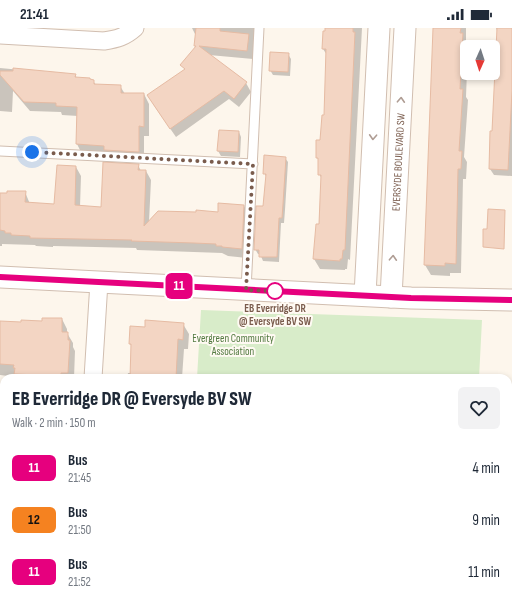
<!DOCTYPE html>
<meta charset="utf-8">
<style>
body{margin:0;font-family:"Sofia Sans Condensed",sans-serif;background:#f2f2f3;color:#1f2937;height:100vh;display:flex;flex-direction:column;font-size:15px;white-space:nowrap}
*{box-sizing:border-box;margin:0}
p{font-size:13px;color:#747a83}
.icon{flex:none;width:22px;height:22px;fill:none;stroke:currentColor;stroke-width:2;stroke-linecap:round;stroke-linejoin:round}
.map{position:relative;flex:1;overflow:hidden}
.side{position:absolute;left:0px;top:346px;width:512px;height:232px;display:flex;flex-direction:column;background:#fff;border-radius:12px 12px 0 0;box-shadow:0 2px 6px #0003}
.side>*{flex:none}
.badge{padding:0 8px;border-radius:6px;font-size:14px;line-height:26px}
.needle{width:26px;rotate:183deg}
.fabs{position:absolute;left:460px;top:12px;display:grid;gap:8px}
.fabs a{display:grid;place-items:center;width:40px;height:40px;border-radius:6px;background:#fff;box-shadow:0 2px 6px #0003;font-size:20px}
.you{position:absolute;width:20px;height:20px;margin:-10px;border:3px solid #fff;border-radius:50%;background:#1a73e8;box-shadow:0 0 0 6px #1a73e833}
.map>.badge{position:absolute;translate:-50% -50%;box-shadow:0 0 0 2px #fff}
.round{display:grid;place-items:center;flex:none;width:42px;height:42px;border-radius:6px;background:#f2f2f3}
.summary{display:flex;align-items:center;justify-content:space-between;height:68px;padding:0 12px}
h1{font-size:19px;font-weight:800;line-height:30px}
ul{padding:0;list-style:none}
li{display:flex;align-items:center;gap:12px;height:52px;padding:0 12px}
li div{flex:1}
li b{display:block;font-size:15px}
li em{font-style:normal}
li .badge{min-width:44px;font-weight:700;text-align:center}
.status{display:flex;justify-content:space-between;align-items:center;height:28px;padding:0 20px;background:#fff;direction:ltr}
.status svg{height:11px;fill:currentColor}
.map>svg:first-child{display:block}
.green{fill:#d8ecc9}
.shadow{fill:#0003}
.building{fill:#f3d5c3;stroke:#e6bba3}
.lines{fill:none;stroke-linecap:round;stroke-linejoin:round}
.service-casing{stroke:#d1beb0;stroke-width:11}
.minor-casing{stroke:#d1beb0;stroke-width:19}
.tertiary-casing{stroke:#d1beb0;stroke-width:23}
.service{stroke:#fff;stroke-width:9}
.minor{stroke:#fff;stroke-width:17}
.tertiary{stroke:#fff;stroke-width:21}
.oneway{stroke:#af9d94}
.line-casing{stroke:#fff;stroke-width:9}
.line{stroke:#e6007e;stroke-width:6}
.walk{stroke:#7a5c4d;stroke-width:4;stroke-dasharray:0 7.2}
.stop-dot{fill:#fff;stroke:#e6007e;stroke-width:2}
.labels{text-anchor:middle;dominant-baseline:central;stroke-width:4;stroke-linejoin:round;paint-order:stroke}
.street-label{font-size:11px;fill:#7a5c4d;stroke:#fffaf3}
.stop-label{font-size:11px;font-weight:bold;fill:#7a5c4d;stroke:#fffaf3}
.park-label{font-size:11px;fill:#537a41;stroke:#fffaf3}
</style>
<div class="status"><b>21:41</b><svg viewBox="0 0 49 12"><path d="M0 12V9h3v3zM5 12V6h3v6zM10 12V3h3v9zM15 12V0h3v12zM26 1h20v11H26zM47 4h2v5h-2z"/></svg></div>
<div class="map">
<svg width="512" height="578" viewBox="0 0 512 578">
<rect width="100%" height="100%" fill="#fdf6ec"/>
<path class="green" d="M201 282 482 292 479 350H197Z
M0 362H4V390H0Z
M186 574H466V576L499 578H186Z"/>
<path class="shadow" d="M192 0H256L253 31 209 27 246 55 251 64 239 79 229 71 176 109 153 76 185 42 182 37 196 19 195 17 197 6H195Z
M326 0H362L350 232 348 231 347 241H345V242L320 241 314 231 319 197 322 151 319 146V134L317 129 321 113 325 88 327 27 323 21Z
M435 0H466V12L468 16 466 69 468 72 464 129 467 134 466 151H463L461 245H450V248L431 247 425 237Z
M496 0H512V148L494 147 490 141 498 5Z
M288 26 291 31 290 48 273 47 270 42Z
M0 40 75 47 77 50 93 53 96 57 120 58 125 66H144L149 76V108H144V133L82 126 77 116 78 88 62 87 61 84 30 83 13 63 12 84 0 83Z
M239 104 241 109 240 129 221 128 218 123Z
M285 130 288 134 285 182 284 195H281L279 234 263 233 260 226H258L255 221 264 179 267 150 264 145Z
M138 137 141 143H146L151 152 149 194 219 185 244 178 249 187 247 230 228 228 222 225 137 222 136 220 53 218V219L36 218 35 217 2 216V218H0V166L25 164 30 176 55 177 76 139 81 148 80 179 102 180Z
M62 291 67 301V305L73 315V319L75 323 74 350H18L17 349 0 347V294L22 295Z
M183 296 189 306 188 321H184L182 350H127L128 345H131L132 319 130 316 146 300Z
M0 414H4L3 470H0Z
M0 532H4V574H62V578H0Z
M121 574H173L174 578H121Z"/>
<path class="building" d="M196 0H220V3L249 6 247 23 199 18 247 54 234 71 224 63 170 101 147 67 185 41 180 37 196 18H194Z
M325 0H353V4H355L345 222H343L342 231H340V233L313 231 316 196H319L320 171 321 147H318V130H316V112H320L322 87H324L326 21H322L323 3H325Z
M433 0H461L460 5H463L460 61H463L459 123H462L461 141H458L456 236 445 235V238L424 237Z
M497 0H512V63L508 142 489 141 490 103H492Z
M270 24 289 25 288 44 269 43Z
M13 40 76 46 75 49 90 50V51L94 52V56L121 57V65H144V99L139 98V124L104 122V118L76 116 77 79 56 78V75L24 74 0 47V43H13Z
M219 102 239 103 238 124 217 123Z
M264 127 286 129 283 176 282 190H279L277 229H259V222H254L256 178H263L266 146H263Z
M103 134 139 136 138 142H146L144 198 158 183 196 184V182L218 184V175L244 177 242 221 222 219V218H216V216L194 215 131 213 132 212 30 210V208L11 207V205H5V203L0 202V165H7V163H26L25 174 54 176 57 137 76 138 75 177 101 179Z
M488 181 505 182 504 221 483 219V201H487Z
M42 290H62V304H68V312H70L68 345H61V348L14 346 15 340H13L14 337 0 336V293L21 294V292L42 293Z
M145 292 184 295 183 312 178 311 176 350H130L131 316H129L130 298 145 299Z"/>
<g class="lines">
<defs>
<path id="service" d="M0 123 253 136
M246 262 259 0"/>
<path id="minor" d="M0 7 104 13C117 11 125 9 135 0
M93 350 99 254
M0 494 4 495
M82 578V574"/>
<g id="tertiary">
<path d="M0 249 411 270 512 272"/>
<path d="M365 267 379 0"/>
<path id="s1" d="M391 269 405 0"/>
</g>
</defs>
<use href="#service" class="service-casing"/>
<use href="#minor" class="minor-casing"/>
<use href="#tertiary" class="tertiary-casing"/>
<use href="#service" class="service"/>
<use href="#minor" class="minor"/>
<use href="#tertiary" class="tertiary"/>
</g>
<defs><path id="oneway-chevron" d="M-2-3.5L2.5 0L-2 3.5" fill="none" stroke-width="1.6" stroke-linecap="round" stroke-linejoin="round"/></defs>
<g class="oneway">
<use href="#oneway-chevron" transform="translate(401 72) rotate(-87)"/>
<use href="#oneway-chevron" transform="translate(373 109) rotate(93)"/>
<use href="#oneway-chevron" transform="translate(393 230) rotate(-87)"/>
</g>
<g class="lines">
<defs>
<path id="line" d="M0 249 411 270 512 272"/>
</defs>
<use href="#line" class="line-casing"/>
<use href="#line" class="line"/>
<path class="walk" d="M32 124 253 136 246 262 275 263"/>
</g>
<circle class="stop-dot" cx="275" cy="263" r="8"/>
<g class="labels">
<g class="street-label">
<text stroke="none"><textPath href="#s1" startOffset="135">EVERSYDE BOULEVARD SW</textPath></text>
</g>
<g class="stop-label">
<text x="275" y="280">EB Everridge DR<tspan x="275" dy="13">@ Eversyde BV SW</tspan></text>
</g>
<g class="park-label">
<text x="233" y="310">Evergreen Community<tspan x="233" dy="13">Association</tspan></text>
</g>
</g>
</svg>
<div class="fabs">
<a><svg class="needle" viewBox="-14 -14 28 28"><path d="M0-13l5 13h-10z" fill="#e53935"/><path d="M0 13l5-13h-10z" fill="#747a83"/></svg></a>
</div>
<div class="you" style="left:32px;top:124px"></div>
<b class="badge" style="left:179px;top:258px;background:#e6007e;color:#fff">11</b>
<section class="side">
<div class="summary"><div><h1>EB Everridge DR @ Eversyde BV SW</h1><p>Walk · 2 min · 150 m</p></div><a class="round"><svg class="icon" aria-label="heart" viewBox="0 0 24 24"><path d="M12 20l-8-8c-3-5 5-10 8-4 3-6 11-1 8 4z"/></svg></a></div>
<ul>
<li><span class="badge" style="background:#e6007e;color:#fff">11</span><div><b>Bus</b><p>21:45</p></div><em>4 min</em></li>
<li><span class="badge" style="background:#f58220;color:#111">12</span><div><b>Bus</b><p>21:50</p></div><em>9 min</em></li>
<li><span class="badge" style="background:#e6007e;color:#fff">11</span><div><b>Bus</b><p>21:52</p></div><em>11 min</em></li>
</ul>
</section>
</div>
